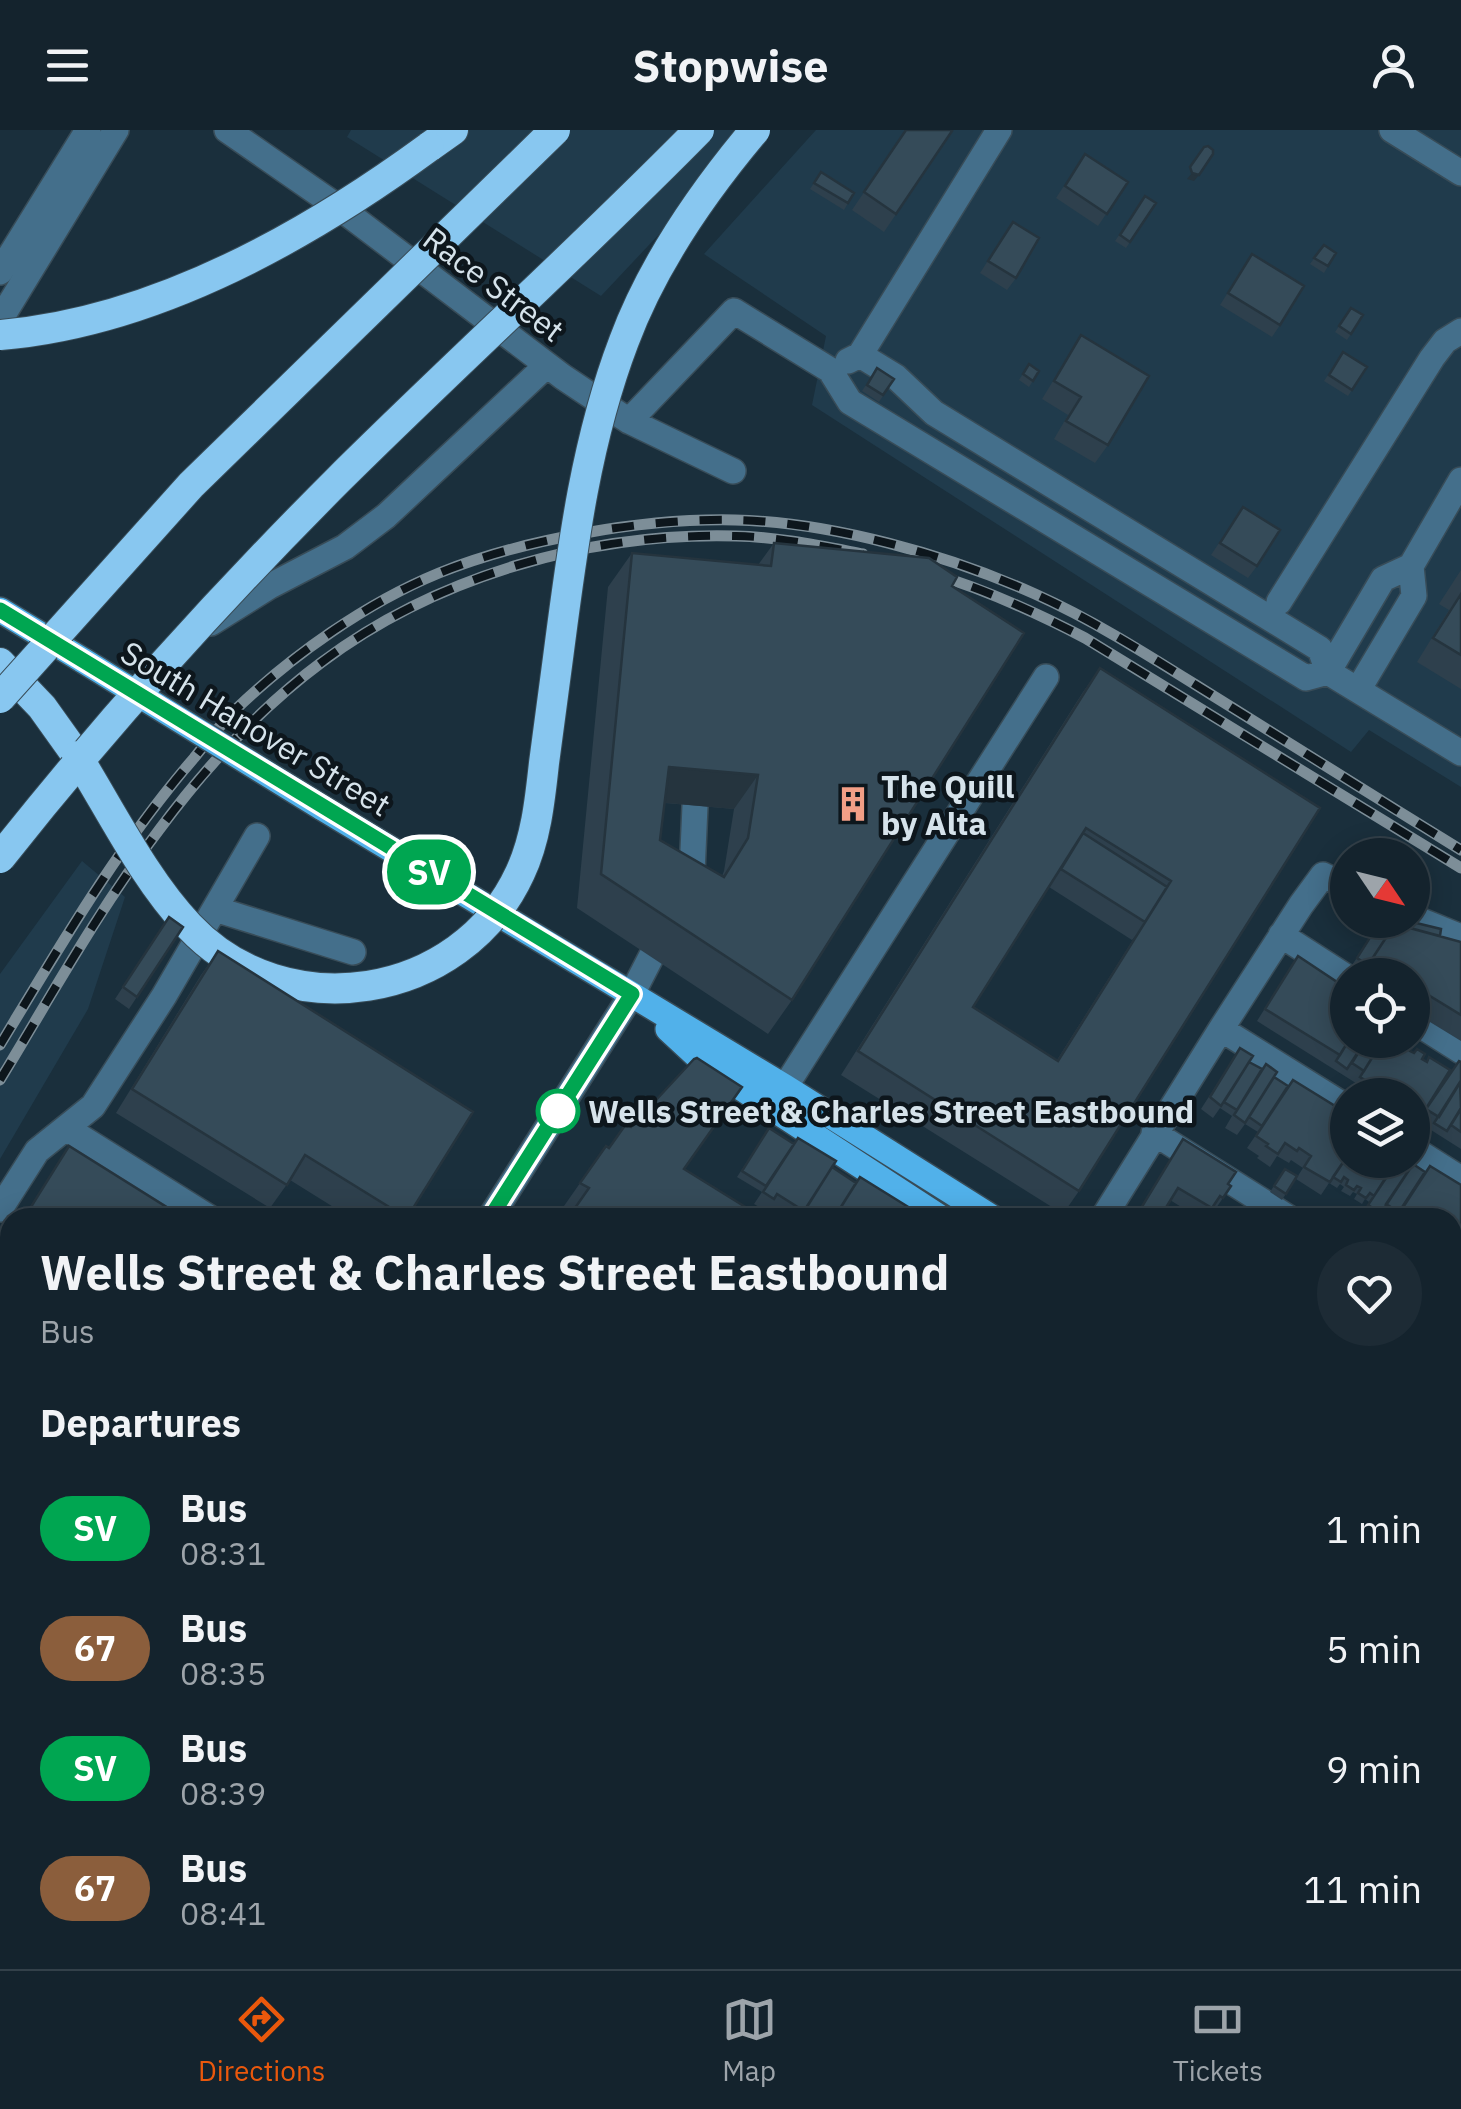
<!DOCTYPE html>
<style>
body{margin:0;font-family:"IBM Plex Sans",sans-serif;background:#1d2b35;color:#f1f3f6;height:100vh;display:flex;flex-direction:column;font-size:38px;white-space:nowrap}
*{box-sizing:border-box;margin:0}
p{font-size:32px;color:#9da4aa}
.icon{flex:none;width:55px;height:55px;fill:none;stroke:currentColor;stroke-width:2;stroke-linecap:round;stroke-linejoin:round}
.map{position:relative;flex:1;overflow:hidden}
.details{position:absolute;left:0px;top:1078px;width:1462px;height:762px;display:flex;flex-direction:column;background:#14232d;border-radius:30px 30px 0 0;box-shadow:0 5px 25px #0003,0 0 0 2px #334049}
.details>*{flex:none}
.badge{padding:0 20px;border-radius:32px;font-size:35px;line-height:65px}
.needle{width:65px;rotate:125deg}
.tools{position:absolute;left:1330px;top:708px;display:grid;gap:20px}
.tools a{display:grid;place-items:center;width:100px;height:100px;border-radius:50%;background:#14232d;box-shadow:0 5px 25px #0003,0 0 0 2px #334049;font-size:50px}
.map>.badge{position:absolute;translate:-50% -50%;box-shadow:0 0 0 5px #fff}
h2{padding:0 40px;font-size:38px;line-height:90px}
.round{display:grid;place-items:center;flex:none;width:105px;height:105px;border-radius:52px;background:#1d2b35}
.summary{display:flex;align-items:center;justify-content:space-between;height:170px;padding:0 40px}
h1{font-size:48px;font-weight:800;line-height:75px}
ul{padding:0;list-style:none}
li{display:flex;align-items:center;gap:30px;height:120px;padding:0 40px}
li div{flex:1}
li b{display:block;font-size:38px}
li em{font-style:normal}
li .badge{min-width:110px;font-weight:700;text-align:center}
header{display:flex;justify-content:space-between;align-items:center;height:130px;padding:0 40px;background:#14232d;font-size:45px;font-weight:800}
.tab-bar{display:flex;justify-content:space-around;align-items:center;height:140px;border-top:2px solid #334049;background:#14232d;font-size:28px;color:#9da4aa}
.tab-bar a{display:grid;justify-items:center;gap:5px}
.tab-bar .active{color:#ea580c}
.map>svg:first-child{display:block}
.built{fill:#203b4c}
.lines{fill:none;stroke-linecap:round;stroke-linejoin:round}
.minor-casing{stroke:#384c58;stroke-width:28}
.major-casing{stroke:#384c58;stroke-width:28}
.highway-casing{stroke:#384c58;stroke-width:32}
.minor{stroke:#446f8b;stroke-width:25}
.major{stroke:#51b1ea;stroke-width:25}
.highway{stroke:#88c7f0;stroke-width:30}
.rail-casing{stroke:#7d8e98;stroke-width:11}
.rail{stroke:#0d161c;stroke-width:8;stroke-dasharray:22;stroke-linecap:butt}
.major-bridge-casing{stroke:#384c58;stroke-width:28;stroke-linecap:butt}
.highway-bridge-casing{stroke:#384c58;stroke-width:32;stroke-linecap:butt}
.major-bridge{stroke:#51b1ea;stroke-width:25}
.highway-bridge{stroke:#88c7f0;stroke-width:30}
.wall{fill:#2e404d;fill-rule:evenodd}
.shaded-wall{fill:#25343e}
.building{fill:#354b59;stroke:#25343e;stroke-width:2.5;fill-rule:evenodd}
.line-casing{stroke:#fff;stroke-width:22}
.line{stroke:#00a651;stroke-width:15}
.stop-dot{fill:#fff;stroke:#00a651;stroke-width:5}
.labels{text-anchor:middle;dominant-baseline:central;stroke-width:9;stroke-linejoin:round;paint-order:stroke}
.street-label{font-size:32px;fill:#d6e3eb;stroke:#0d161c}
.poi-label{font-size:32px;font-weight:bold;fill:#d6e3eb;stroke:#0d161c;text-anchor:start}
.stop-label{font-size:32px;font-weight:bold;fill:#d6e3eb;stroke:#0d161c;text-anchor:start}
</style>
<header><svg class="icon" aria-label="menu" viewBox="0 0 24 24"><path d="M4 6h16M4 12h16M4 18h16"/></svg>Stopwise<svg class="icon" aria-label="person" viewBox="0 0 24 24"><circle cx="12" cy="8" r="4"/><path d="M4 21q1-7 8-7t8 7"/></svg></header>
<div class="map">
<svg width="1461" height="1839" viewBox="0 0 1461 1839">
<rect width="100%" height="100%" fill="#1a2f3c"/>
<path class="built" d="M351 0H757L601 166 347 7Z
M816 0H1461V657L1369 600 1351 622 812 275 826 206 704 124Z
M82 731 125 767 88 879 0 1029V844Z"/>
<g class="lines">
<defs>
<path id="minor" d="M227 0 348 84 563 247 629 291 733 341
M1392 0 1461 43
M0 142 88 0
M0 190 116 0
M860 225 896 247 934 283 1320 519 1328 542 1461 623
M848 231 860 225 999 0
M629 291 734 181 830 240 850 272 1306 548 1328 542 1383 449 1411 436 1461 350
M1279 472 1432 228 1445 211 1461 201
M211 493 270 456 345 417 386 386 547 235
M1358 560 1414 466 1411 436
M684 761 692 743 695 676
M215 779 353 822
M1412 787 1461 807
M1281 805 1348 848
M1412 890 1461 921
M1221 899 1348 978
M785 957 1046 547
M66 998 210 1088
M1154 1003 1289 1088
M1412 1018 1461 1049
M0 1079 37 1021 93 976 164 866 257 706
M490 1088 632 864 651 827
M1103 1088 1221 899 1301 775 1323 745 1348 757
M1452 1189 1461 1195
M0 1476 10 1477
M1452 1627 1461 1632
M0 1710 10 1718
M149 1830 159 1839
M317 1830 327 1839
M772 1830 786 1839
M1400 1830 1415 1839
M73 1839 78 1830
M391 1839 398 1830
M487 1839 492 1830
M624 1839 629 1830
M1185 1839 1190 1830"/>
<path id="major" d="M0 480 84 531
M321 677 785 957 993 1088
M668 899 709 937 941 1088
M1452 1382 1461 1391"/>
<path id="highway" d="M429 17 453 0
M0 533 42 577 77 626"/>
</defs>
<use href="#minor" class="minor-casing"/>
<use href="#major" class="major-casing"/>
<use href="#highway" class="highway-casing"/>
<use href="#minor" class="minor"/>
<use href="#major" class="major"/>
<use href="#highway" class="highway"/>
<defs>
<path id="rail" d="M930 443C985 459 1035 482 1085 508L1461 738
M0 915C60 816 118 716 194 628 207 612 220 595 234 581 291 526 366 473 439 443 524 409 644 388 735 390 831 392 948 425 1035 464 1102 494 1165 536 1228 575 1305 623 1383 672 1461 720
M0 950C51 866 99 779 159 700 205 638 260 578 322 532 438 445 592 402 736 406 779 407 821 416 863 424"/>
</defs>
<use href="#rail" class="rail-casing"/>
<use href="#rail" class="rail"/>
<defs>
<path id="major-bridge" d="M84 531 321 677"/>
<path id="highway-bridge" d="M0 205C156 192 306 107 429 17
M0 568 191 355 555 0
M77 626C111 681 145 750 189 796 285 898 461 871 520 743 536 709 540 670 544 633 549 598 553 563 558 528 572 421 585 313 624 211 653 133 702 63 755 0
M0 728C105 595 219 469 339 349 458 231 582 119 699 0"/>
</defs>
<use href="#major-bridge" class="major-bridge-casing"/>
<use href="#highway-bridge" class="highway-bridge-casing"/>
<use href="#major-bridge" class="major-bridge"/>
<use href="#highway-bridge" class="highway-bridge"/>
</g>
<path class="wall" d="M906 0 952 1 884 102 852 80Z
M1085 24 1128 52 1098 96 1056 68Z
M821 42 854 63 844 80 810 59Z
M1145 66 1156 73 1126 118 1115 111Z
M1013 92 1016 148 1007 160 980 143Z
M1324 115 1336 123 1324 143 1310 134Z
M1252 124 1280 195 1272 207 1220 175Z
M1351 178 1363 185 1347 210 1335 202Z
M1081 205 1108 315 1095 333 1054 309 1068 285 1042 269Z
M1343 222 1367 237 1348 266 1324 251Z
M1029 234 1039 241 1029 257 1019 250Z
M877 238 894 249 879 272 862 261Z
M1243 377 1257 436 1248 448 1211 425Z
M774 413 952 456 792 870 768 904 577 778 608 457 632 423 758 435ZM665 673 734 679 724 741 722 746 660 710Z
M1461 440V559L1417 532 1449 480 1439 474Z
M1100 538 1320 678 1079 1061 1063 1084 841 945 1083 562ZM1049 757 1132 810 1136 805 1057 930 973 877Z
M169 787 183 797 129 879 115 869Z
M1381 790 1461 812V911L1412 881V845H1356L1349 840Z
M218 821 407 1088H351L290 1050 270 1078 116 983 201 845Z
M1290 839 1343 870 1347 866 1348 910 1398 914 1422 929 1425 981 1461 953V1019L1412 988V965H1375L1257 891Z
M1240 918 1249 932 1274 947 1348 1030 1413 1034 1425 1042 1461 1055V1139L1457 1136 1460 1132 1455 1130 1452 1133V1088H1393L1382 1080 1378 1088H1360L1374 1066 1369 1072 1365 1069 1362 1074 1354 1069 1357 1064 1353 1062 1350 1066 1341 1061 1344 1057 1340 1054 1337 1058 1329 1053 1321 1065 1296 1049 1303 1038 1291 1030 1289 1033 1277 1026 1270 1037 1257 1028 1259 1026 1247 1018 1262 996 1258 1002 1245 994 1237 1005 1225 998 1232 986 1220 978 1213 988 1201 979Z
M769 998 856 1053 926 1088H786L769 1077 766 1081 754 1074 762 1062 737 1047Z
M1183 1009 1228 1054 1223 1068 1214 1081 1212 1079 1205 1088H1199L1170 1070 1167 1076 1177 1088H1134Z
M69 1016 184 1088H23Z
M606 1016 684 1039 742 1088H568L572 1082 564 1076Z
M1285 1039 1297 1046 1282 1070 1270 1062Z
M10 1108V1436L0 1430V1124Z
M1452 1240 1461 1275V1342L1459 1344 1452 1340Z
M0 1502 3 1504H10V1656L0 1647Z
M1452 1541 1461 1547V1615L1452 1610Z
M1452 1631 1461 1682 1457 1687 1452 1685Z
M1461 1732V1824L1452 1819V1739L1455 1741Z
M192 1830H274L268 1839H202Z
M340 1830H388L380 1839H350Z
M518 1830H597L591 1839H512Z
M825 1830H958L989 1839H833L823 1833Z
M1222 1830H1354L1369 1839H1216Z"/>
<path class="shaded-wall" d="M1192 43 1199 45 1194 51 1187 49Z
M669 637 758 645 734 679 645 671Z"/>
<path class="building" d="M906 0H950L952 1 896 84 864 62Z
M1208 16 1213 20V24L1199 45 1192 43 1190 37 1204 17Z
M1085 24 1128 52 1107 84 1065 56Z
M821 42 854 63 848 73 814 53Z
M1145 66 1156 73 1130 112 1120 105Z
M1013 92 1039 108 1016 148 988 131Z
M1324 115 1336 123 1328 136 1314 128Z
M1252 124 1304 156 1280 195 1228 163Z
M1351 178 1363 185 1351 204 1339 196Z
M1081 205 1149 246 1108 315 1066 291 1081 267 1054 251Z
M1343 222 1367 237 1352 260 1329 245Z
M1029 234 1039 241 1033 251 1023 244Z
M877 238 894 249 883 265 867 255Z
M1243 377 1280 400 1257 436 1220 413Z
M774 413 929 428 957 447 952 456 1024 503 792 870 601 744 632 423 771 436ZM669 637 758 645 748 708 724 747 660 710Z
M1461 464V525L1433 508Z
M1100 538 1320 678 1079 1061 858 921ZM1086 698 1171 751 1058 931 973 877Z
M1083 703 1167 757 1145 792 1061 739Z
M169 787 183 797 137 867 123 857Z
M1381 790H1404L1441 799 1440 806 1395 794 1368 835 1357 828Z
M1395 794 1461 812V885L1412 855V845H1397L1372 829Z
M218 821 473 982 407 1088 305 1025 287 1055 132 959Z
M1298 826 1346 858 1340 868 1344 871 1348 866V910H1349L1340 925 1265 879Z
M1349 910H1366L1347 939 1336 931Z
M1366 910H1383L1364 941 1352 933Z
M1383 910H1401L1398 914 1402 916 1405 912 1413 916 1410 921 1414 923 1417 919 1425 924 1422 929 1427 932 1429 927 1450 940 1422 985 1412 980V965H1389L1360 947Z
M1240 918 1253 926 1221 976 1210 967Z
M697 928 742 957 684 1039 747 1078 742 1088H670L659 1080 655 1088H568L589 1058 580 1053 606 1016 609 1018 626 994 631 997 694 929Z
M1459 931 1461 932V951L1439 987 1426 979Z
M1249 932 1262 939 1237 980 1224 972Z
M1266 934 1277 942 1245 993 1234 985Z
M1274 947 1288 956 1262 996 1249 987Z
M1293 950 1348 984V1025L1330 1052 1304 1037 1311 1026 1299 1018 1297 1021 1285 1013 1278 1024 1266 1016 1268 1014 1256 1006Z
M1460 952 1461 978 1447 1001 1434 993Z
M1461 979V1002L1451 995Z
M769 998 794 1014 766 1056 742 1041Z
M798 1008 836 1031 804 1081 777 1064 774 1069 763 1062Z
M1183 1009 1236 1042 1228 1054 1231 1056 1223 1068 1220 1066 1212 1078 1178 1058 1167 1076 1179 1084 1177 1088H1135Z
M69 1016 184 1088H24Z
M1348 1025V1030H1397L1374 1066 1370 1063 1366 1068 1358 1063 1361 1058 1357 1056 1354 1060 1346 1055 1348 1050 1344 1047 1341 1052 1333 1047Z
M1412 1025 1417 1028 1381 1083 1368 1075 1398 1030H1412Z
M1413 1034 1425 1042 1399 1082 1386 1074Z
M1430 1036 1461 1055V1121L1452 1116 1454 1112 1452 1110V1088H1402L1398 1085Z
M832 1037 856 1053 834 1088H800Z
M1285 1039 1297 1046 1286 1064 1274 1056Z
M860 1047 926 1088H834Z
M1234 1078 1247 1086 1246 1088H1228Z
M10 1111V1403L0 1397V1127Z
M1455 1237 1461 1241V1328L1452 1322V1241Z
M1461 1455V1512L1455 1522 1452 1520V1468Z
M0 1502 3 1504H10V1626L0 1617Z
M1452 1541 1461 1547V1559L1452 1553Z
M1452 1562 1461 1567V1598L1452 1592Z
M1452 1631 1461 1636V1681L1452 1676Z
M1452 1721 1459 1726 1452 1736Z
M0 1730 10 1737V1811L0 1827Z
M1461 1733V1807L1452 1802V1739L1456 1741Z
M215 1830H235L229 1839H213L211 1836Z
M235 1830H274L268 1839H229Z
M361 1830H386L378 1839H371Z
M423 1830H425L436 1839H416Z
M518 1830H543L554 1839H512Z
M543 1830H555L566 1839H554Z
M567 1830H597L591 1839H578Z
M669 1830H758L771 1839H663Z
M846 1830H966L974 1834 976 1830H985L992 1834 989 1839H861Z
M1066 1830H1079L1093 1839H1064L1062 1837Z
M1223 1830H1262L1257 1839H1217Z
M1271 1830H1354L1369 1839H1266Z"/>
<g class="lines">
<defs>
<path id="line" d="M0 480 632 864 490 1088"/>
</defs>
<use href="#line" class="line-casing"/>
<use href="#line" class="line"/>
</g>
<defs>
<symbol id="building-bare" viewBox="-9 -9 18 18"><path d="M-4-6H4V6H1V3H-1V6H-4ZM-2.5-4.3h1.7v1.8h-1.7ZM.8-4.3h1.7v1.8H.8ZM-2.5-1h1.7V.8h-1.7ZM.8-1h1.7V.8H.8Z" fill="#f39f86" stroke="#0d161c" stroke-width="2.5" paint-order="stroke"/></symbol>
</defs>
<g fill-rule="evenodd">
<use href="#building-bare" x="828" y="649" width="50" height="50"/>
</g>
<circle class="stop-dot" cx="558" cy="981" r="20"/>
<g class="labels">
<g class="street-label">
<text transform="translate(494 154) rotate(37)">Race Street</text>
<text transform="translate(256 598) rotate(31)">South Hanover Street</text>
</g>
<g class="poi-label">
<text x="881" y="656">The Quill<tspan x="881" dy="37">by Alta</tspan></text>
</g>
<g class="stop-label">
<text x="588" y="981">Wells Street &amp; Charles Street Eastbound</text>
</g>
</g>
</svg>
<div class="tools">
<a><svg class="needle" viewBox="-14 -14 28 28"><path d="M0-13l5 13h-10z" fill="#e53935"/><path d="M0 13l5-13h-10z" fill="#9da4aa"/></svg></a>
<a><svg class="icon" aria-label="locate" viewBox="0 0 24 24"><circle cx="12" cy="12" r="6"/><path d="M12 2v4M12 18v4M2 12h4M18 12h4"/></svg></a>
<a><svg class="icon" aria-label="layers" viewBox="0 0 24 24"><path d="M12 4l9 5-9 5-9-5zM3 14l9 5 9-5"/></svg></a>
</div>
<b class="badge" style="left:429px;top:742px;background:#00a651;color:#fff">SV</b>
<section class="details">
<div class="summary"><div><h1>Wells Street &amp; Charles Street Eastbound</h1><p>Bus</p></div><a class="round"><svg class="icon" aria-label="heart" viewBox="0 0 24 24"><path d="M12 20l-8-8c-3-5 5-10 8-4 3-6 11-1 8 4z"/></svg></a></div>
<h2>Departures</h2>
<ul>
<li><span class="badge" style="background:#00a651;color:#fff">SV</span><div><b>Bus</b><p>08:31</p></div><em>1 min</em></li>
<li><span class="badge" style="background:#8b5e3c;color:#fff">67</span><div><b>Bus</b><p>08:35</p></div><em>5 min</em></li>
<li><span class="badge" style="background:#00a651;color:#fff">SV</span><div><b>Bus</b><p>08:39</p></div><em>9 min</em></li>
<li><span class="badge" style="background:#8b5e3c;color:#fff">67</span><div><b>Bus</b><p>08:41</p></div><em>11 min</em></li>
</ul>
</section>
</div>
<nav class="tab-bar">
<a class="active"><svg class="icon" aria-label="directions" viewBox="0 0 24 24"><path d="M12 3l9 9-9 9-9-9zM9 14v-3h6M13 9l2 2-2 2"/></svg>Directions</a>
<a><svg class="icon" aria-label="map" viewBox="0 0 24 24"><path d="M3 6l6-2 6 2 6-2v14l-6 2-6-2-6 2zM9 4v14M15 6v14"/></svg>Map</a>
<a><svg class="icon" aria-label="tickets" viewBox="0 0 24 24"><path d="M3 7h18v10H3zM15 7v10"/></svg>Tickets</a>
</nav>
